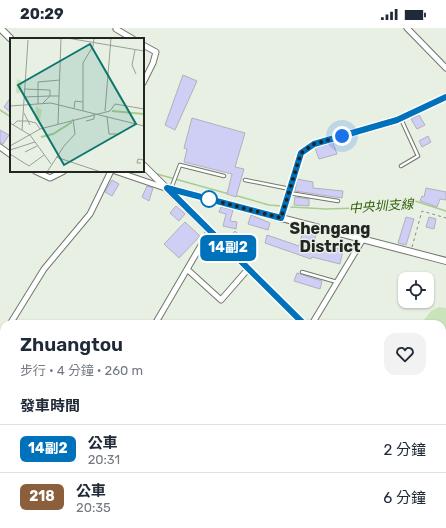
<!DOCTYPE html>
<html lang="zh-TW">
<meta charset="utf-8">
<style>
body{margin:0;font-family:Rubik,"Noto Sans TC",sans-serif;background:#f2f2f3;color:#1f2937;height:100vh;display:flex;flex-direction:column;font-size:15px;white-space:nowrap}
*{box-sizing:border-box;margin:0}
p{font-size:13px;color:#747a83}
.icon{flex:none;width:22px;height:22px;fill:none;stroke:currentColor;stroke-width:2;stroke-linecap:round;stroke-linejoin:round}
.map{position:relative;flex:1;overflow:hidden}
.sheet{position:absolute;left:0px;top:292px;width:446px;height:208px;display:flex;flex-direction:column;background:#fff;border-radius:12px 12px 0 0;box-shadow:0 1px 3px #0004}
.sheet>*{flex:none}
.badge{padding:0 8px;border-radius:6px;font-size:14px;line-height:26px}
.controls{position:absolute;left:398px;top:244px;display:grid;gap:8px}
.controls a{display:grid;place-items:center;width:36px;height:36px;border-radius:8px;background:#fff;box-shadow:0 1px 3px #0004;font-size:20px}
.you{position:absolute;width:20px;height:20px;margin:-10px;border:3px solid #fff;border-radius:50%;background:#1a73e8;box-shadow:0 0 0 6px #1a73e833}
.map>.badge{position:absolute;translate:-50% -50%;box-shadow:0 0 0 2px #fff}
h2{padding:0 20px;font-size:15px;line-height:36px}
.round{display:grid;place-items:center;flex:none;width:42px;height:42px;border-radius:12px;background:#f2f2f3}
.headline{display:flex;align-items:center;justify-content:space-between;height:68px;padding:0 20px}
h1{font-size:19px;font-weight:600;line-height:30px}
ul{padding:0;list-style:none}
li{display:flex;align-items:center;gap:12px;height:48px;padding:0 20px;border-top:1px solid #e0e1e3}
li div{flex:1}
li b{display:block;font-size:15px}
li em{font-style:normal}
li .badge{min-width:44px;font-weight:700;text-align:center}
.status{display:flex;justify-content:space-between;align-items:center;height:28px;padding:0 20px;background:#fff;direction:ltr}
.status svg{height:11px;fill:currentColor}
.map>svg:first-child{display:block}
.green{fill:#cae3bb}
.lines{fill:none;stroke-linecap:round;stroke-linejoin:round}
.stream{stroke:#a6cc90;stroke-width:1.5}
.building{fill:#cfcef5;stroke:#b1b1bd}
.service-casing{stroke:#71776d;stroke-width:4.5}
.minor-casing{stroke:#71776d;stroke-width:7}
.tertiary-casing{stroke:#71776d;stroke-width:8}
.path{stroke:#878c84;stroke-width:1;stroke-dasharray:3 3;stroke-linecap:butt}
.service{stroke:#fff;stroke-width:2.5}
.minor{stroke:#fff;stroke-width:5}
.tertiary{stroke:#fff;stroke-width:6}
.line-casing{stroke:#fff;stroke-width:9}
.line{stroke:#0072bc;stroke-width:6}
.walk{stroke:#222521;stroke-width:4;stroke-dasharray:0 7.2}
.stop-dot{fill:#fff;stroke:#0072bc;stroke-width:2}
.labels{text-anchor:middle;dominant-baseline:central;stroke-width:3;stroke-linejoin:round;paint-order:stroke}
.water-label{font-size:13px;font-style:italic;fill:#35620c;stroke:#e8f0e4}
.district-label{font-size:16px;font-weight:bold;fill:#222521;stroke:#e8f0e4}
.inset-river{fill:none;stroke:#a6cc90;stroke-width:2}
.inset-road{fill:none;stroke:#999f96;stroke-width:1}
.view{fill:#0f766e;fill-opacity:0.15;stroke:#0f766e;stroke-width:2}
.inset-edge{fill:none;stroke:#222521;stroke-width:2}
</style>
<div class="status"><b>20:29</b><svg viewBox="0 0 49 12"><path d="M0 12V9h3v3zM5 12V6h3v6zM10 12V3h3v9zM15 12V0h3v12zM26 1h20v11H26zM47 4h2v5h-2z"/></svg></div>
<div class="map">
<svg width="446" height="500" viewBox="0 0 446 500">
<rect width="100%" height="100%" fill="#e8f0e4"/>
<path class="green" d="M439 279 446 280V319L442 324V296H421L431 283Z
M446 459V500H417L418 496H442V461Z"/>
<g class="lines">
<path class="stream" d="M0 82 11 89
M157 146 229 166
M234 167 269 177 281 178
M291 179 326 181 394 179 415 173 446 183"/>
</g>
<path class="building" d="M183 47 197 53 175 102 165 97Z
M11 69V85L4 79Z
M419 87 425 97 417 101 411 91Z
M192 90 245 105 235 139 244 141 236 169 227 166 232 146 184 134 187 121 184 120Z
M0 102 9 107 3 116 0 114Z
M428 108 431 114 422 119 419 113Z
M333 115 337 126 319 131 315 120Z
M297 151 313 154V160L343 163 342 170 295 163Z
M112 152 119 156 112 168 105 164Z
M147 158 153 160 149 173 142 169Z
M426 160 446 164V172L440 171 437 179 420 173 422 168 424 169Z
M295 169 309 171V178L294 177Z
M176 178 185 186 179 193 170 185Z
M221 179 233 182 230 193 237 194 236 201 223 198 226 186 219 184Z
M251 187 270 195 268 202 248 196Z
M406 189 414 191 406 217 398 215Z
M429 189 436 191 434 201 426 199Z
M185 194 200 208 179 230 164 216Z
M235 203 254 220 247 227 228 210Z
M303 203 316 206 314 214 343 222 340 236 312 229 311 231 265 215 267 207 299 218Z
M297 245 322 253 320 261 294 253Z
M160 496H184L182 500H158Z
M192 496H202L209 500H190Z
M239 496H283L291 500H249Z"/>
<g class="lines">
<defs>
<path id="service" d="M401 138 418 128 401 91
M245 152 290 161
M170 159 172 158 180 137 224 148
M289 165 338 173
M302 244 337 254
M442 425 446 427"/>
<path id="minor" d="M407 0 446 40
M116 1 133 11
M143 17 156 24 153 35 143 55
M0 119 11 127
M35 143 50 150 64 143
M115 143 165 160
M281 191 301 125 314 116 397 92 446 69
M188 242 221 272 248 241
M10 296 44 241 90 186 111 143
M155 296 210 202
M312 296 363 211
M0 310 4 304
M0 476 4 474
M186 500 188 496"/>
<path id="tertiary" d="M0 0 11 11
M143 137 304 296
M167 160 446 233
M442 378 446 380
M442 440 446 433
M398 500 400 496"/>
</defs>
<use href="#service" class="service-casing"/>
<use href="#minor" class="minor-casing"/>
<use href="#tertiary" class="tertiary-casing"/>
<path class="path" d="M412 219 422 183 446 190"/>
<use href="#service" class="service"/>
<use href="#minor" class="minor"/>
<use href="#tertiary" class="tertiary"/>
</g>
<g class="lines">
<defs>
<path id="line" d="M304 296 167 160 281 190 301 125 314 116 397 92 446 69"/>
</defs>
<use href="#line" class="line-casing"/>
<use href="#line" class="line"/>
<path class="walk" d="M209 171 281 190 301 125 314 116 342 108"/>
</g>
<circle class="stop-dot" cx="209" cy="171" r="8"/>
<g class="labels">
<g class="water-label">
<text transform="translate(381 178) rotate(-4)">中央圳支線</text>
</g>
<g class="district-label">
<text x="330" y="200">Shengang<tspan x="330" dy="18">District</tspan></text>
</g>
</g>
<g transform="translate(10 10)">
<rect width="134" height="134" fill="#e8f0e4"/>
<path d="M7 41 13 44 10 55H6ZM26 68 32 72 30 81 25 83Z" fill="#cae3bb"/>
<path class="inset-river" d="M102 73 134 76M31 99 43 96 62 84"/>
<path class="inset-road" d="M57 0 134 13M125 12 122 27 126 36M14 59 40 58V52L14 51M33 65 40 58H49M28 66V44L50 42M0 68 41 65 134 88M64 70 65 63 73 64M73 73V25L83 8 84 0M95 73 101 0M14 75 20 87M97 79 99 96H107M76 83 84 81V76M0 85 20 97 41 126M48 86 51 0M3 87 7 83H18L26 85 30 91M12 92 18 2M0 108 30 91 100 73 105 66 134 71M0 112 25 104M15 114 27 108M0 116 19 128 34 117M46 119 91 134M131 125H127L128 121 134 122M37 134 54 108 65 96 63 81"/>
<path class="view" d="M80 6 126 86 54 127 8 47Z"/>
<rect width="134" height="134" class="inset-edge"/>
</g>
</svg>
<div class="controls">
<a><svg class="icon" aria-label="locate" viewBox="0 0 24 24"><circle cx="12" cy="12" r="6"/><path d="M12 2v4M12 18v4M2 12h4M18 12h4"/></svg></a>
</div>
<div class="you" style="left:342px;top:108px"></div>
<b class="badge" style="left:228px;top:220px;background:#0072bc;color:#fff">14副2</b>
<section class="sheet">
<div class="headline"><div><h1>Zhuangtou</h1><p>步行 · 4 分鐘 · 260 m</p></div><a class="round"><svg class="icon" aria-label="heart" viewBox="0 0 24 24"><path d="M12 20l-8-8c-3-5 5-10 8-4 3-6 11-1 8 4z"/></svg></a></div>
<h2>發車時間</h2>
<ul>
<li><span class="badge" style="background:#0072bc;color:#fff">14副2</span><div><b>公車</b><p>20:31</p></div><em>2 分鐘</em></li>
<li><span class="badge" style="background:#8b5e3c;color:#fff">218</span><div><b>公車</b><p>20:35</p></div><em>6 分鐘</em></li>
</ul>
</section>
</div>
